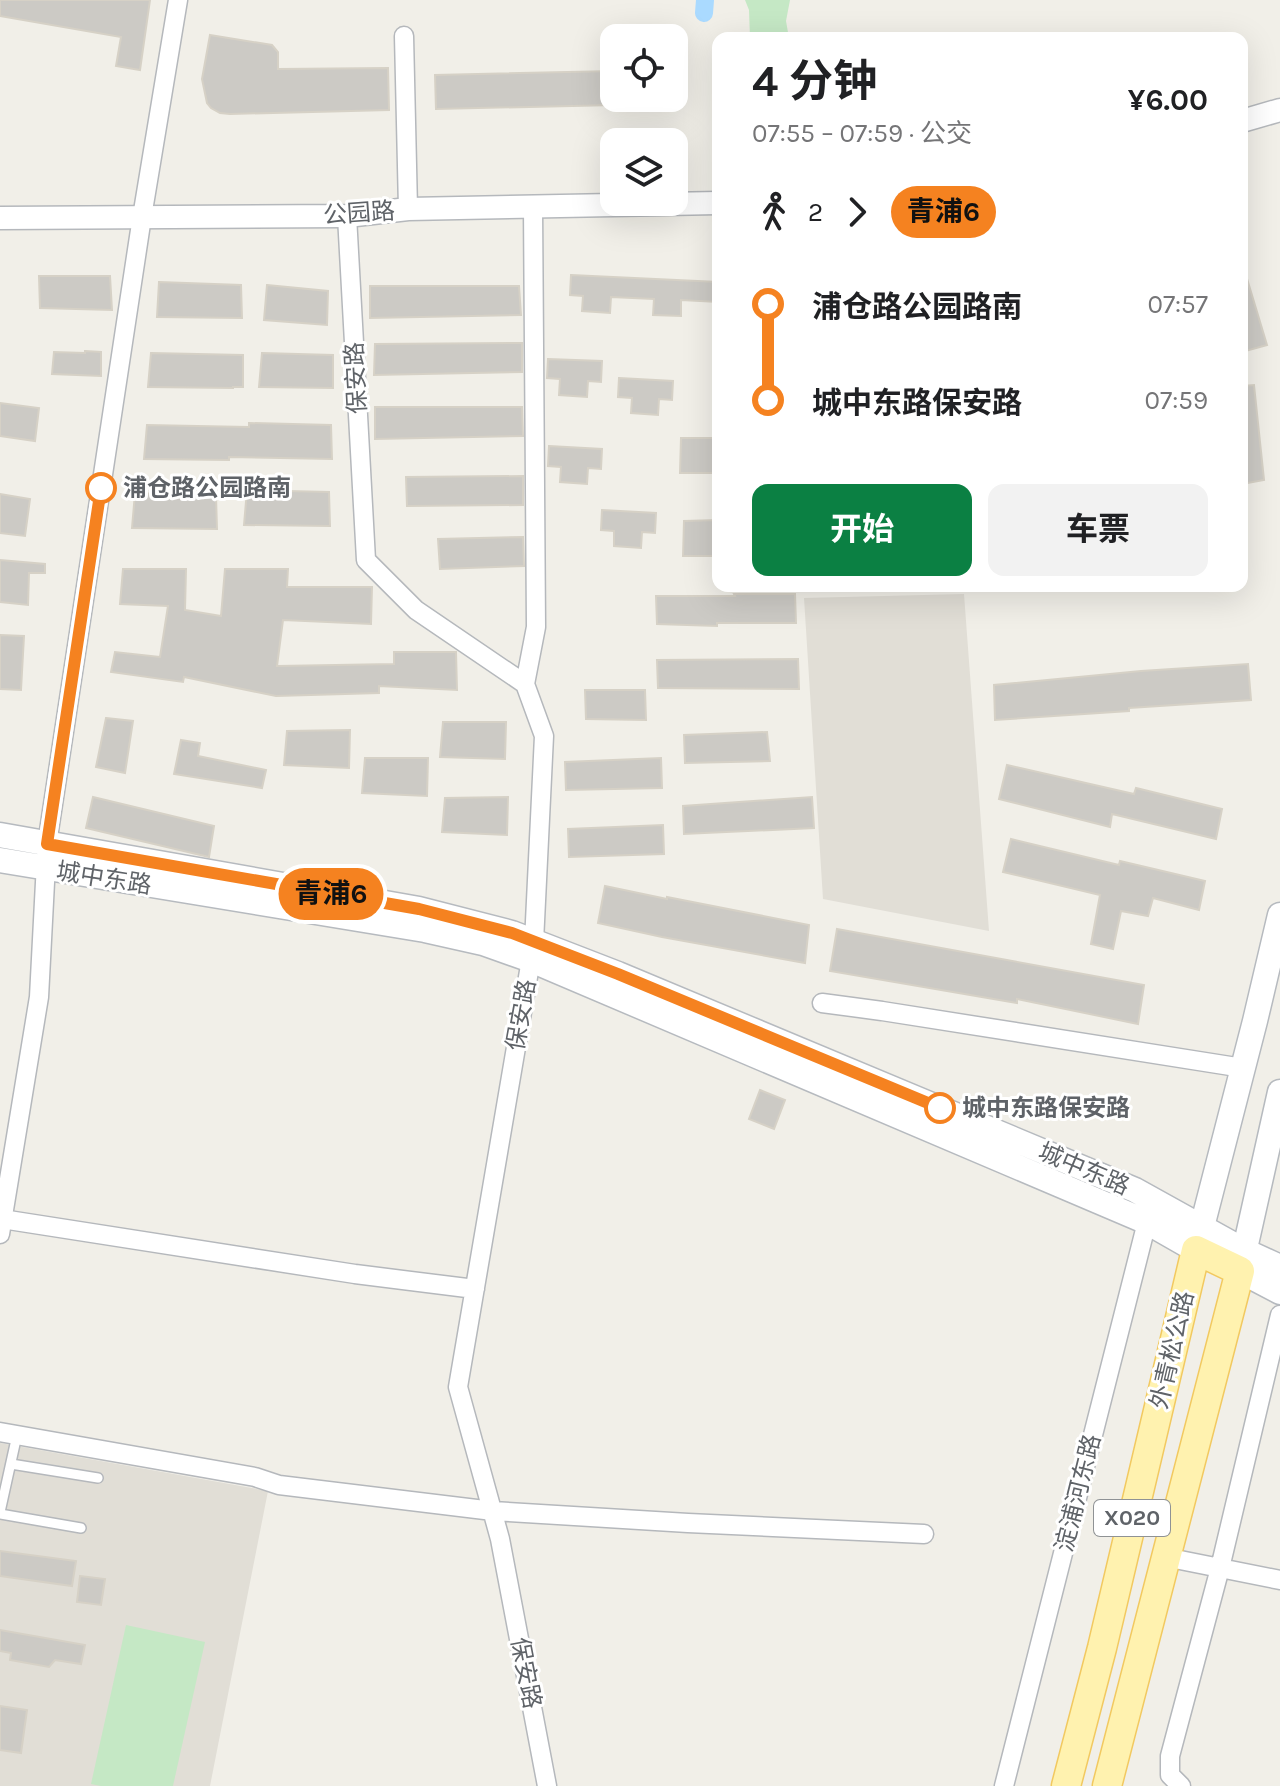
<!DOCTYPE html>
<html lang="zh">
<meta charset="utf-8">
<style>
body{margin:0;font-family:Karla,"Noto Sans SC",sans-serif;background:#f2f2f2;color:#202124;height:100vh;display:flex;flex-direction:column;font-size:30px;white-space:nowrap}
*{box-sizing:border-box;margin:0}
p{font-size:26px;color:#757577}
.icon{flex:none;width:44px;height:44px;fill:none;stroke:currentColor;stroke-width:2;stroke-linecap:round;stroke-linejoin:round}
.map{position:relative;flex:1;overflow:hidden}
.side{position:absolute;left:712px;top:32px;width:536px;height:560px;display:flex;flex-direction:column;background:#fff;border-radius:16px;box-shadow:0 8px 32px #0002}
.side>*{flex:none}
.badge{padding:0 16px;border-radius:26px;font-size:28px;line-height:52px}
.tools{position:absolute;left:600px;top:24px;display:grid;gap:16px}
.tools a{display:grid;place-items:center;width:88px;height:88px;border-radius:16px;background:#fff;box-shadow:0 8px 32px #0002;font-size:40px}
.map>.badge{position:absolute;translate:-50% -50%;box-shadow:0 0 0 4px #fff}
.legs{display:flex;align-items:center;gap:12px;height:88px;padding:0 40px;font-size:26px}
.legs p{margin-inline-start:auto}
.overview{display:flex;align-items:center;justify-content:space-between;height:136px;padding:0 40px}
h1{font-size:44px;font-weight:700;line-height:60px}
.cta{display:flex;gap:16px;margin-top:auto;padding:16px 40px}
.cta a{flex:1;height:92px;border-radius:16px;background:#0b8043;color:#fff;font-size:32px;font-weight:700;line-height:92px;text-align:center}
.cta a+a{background:#f2f2f2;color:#202124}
ul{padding:0 40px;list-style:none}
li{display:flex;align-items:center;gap:28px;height:96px;font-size:30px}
li i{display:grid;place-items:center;width:12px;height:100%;margin:0 10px;background:currentColor}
li i::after{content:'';width:20px;height:20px;margin:-10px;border:6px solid;border-radius:50%;background:#fff}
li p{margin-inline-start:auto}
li:first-child i{background:linear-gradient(#0000 50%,currentColor 0)}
li:last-child i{background:linear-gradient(currentColor 50%,#0000 0)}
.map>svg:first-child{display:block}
.education{fill:#e1ded6}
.green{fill:#c5e8c5}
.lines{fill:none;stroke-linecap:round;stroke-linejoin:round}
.canal{stroke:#aadaff;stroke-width:18}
.building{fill:#cccac5;stroke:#d6d1c6;stroke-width:2}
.service-casing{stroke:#b5b8bc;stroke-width:12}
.minor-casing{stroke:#b5b8bc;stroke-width:21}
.tertiary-casing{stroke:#b5b8bc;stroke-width:25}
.secondary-casing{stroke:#b6babf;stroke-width:27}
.primary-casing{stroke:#f2c960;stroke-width:31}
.service{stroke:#fff;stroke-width:9}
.minor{stroke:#fff;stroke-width:18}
.tertiary{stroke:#fff;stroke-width:22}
.secondary{stroke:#fff;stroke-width:24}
.primary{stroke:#fff2af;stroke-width:28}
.line-1-casing{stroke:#fff;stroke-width:18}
.line-1{stroke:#f58220;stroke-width:12}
.stop-1-dot{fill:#fff;stroke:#f58220;stroke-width:4}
.labels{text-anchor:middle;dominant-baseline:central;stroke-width:6;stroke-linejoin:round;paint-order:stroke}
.shield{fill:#fff;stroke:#8f9295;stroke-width:2}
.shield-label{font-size:22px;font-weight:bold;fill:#5f6368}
.street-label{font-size:24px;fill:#5f6368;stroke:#fff}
.stop-label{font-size:24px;font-weight:bold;fill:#5f6368;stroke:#fff;text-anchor:start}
</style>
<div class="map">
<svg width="1280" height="1786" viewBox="0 0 1280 1786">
<rect width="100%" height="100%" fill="#f1efe8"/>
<path class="education" d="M964 594 989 931 823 899 804 598Z
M0 1443 268 1491 210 1786H0Z"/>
<path class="green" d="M745 0H790L786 21 789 38H750L749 10Z
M126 1625 205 1642 173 1786H101L91 1784Z"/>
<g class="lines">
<path class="canal" d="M704 13 705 0"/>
</g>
<path class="building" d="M0 0H150L140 70 116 66 121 37 0 16Z
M210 35 272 45 278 52V69L388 68 389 110 230 114 220 113 211 108 207 103 202 79Z
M614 71V105L436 109 435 75Z
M1242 272H1245L1267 345 1242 352Z
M571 275 718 282V302L681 300V316L653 315 654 299 611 297 610 313 582 311 583 296 570 295Z
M39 276H110L112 310 40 308Z
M159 282 241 285 242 318 157 317Z
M267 285 328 291 327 325 264 320Z
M370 286H519L521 315 370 318Z
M522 343V372L374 375 375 344Z
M85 351 101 352V376L52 374 54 352 85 353Z
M151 353 243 355V387H233V388L148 387Z
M262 353 333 355V388L259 387Z
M548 359 602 361 601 382 588 381 587 397 559 395 560 379 547 378Z
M619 378 673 381 672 400 659 399 658 415 631 413 632 398 618 397Z
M1254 385 1264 480 1242 484V386Z
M0 403 39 408 35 441 0 436Z
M375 407H522L523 436 375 439Z
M249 423 331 425 332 459 229 457V460L144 459 147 425 249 427Z
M681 438H718V473H680Z
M549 446 602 449 601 469 588 468 587 484 560 482 561 467 548 466Z
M523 476V505L407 506 406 477Z
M247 490 329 492 330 526 244 525Z
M135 493 216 496 217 529 132 528Z
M0 494 30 499 25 536 0 533Z
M602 510 656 513 655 533 642 532 641 548 614 546V531L601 530Z
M718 520V556H683L684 521Z
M523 537 524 566 440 569 438 539Z
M0 560 45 564V573H29L28 605 0 602Z
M123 569H186L185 610 221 616 225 569H288L287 587H372L371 624 283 620 277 666 394 664V652H456L457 690 379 686V693L276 696 184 677 183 682 111 672 115 652 160 657 168 606 120 604Z
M734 594H795L796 623H717V626L657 624 656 596H735Z
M0 635 24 636 21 690 0 689Z
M798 659 799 689 658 688 657 660Z
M1248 664 1251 700 1129 708V711L995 720 994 685 1141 671Z
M585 690H645L646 720 586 719Z
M106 718 133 721 125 773 96 767Z
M443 722H506L505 759 440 757Z
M350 730 349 768 284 765 287 731Z
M767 732 770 761 685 763 684 735Z
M181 740 200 743 198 756 266 770 262 788 174 774Z
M365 758H428L427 796 362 793Z
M661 758 662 788 566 790 565 762Z
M1007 765 1134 794 1136 788 1222 809 1216 839 1112 814 1110 827 999 799Z
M93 797 214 826 209 857 86 828Z
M508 797 507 835 442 832 445 798Z
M812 797 814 828 684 834 683 806Z
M663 825 664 854 569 857 568 829Z
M1011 839 1119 865 1120 861 1205 881 1199 910 1153 898 1148 916 1121 911 1113 949 1091 944 1100 895 1003 872Z
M605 886 667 899V897L809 925 805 963 662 937 598 923Z
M837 929 1144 985 1138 1024 1017 999V1003L830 971Z
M760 1090 785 1100 774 1129 749 1119Z
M0 1551 76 1561 72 1586 0 1576Z
M80 1576 105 1579 101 1605 77 1602Z
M0 1630 85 1645 81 1664 55 1660 49 1667 10 1660 11 1653 0 1651Z
M0 1706 27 1710 21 1753 0 1750Z"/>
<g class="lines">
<defs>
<path id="service" d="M11 1464 98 1478
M0 1512 17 1435
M0 1514 81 1528"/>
<path id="minor" d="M404 36 408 209
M347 216 366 560 416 610 525 684 544 736 534 942 458 1387 500 1539 547 1786
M525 684 536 627 533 207
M822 1003 882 1011 1243 1068
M2 1219 355 1274 475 1289
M0 1234 39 997 47 844 142 217 178 0
M0 1432 255 1477 279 1485 493 1511 688 1523 924 1534
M1165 1557 1280 1580
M1004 1786 1150 1210
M1181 1786 1170 1775V1756L1220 1568 1280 1315"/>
<path id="tertiary" d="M1242 121 1280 110
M0 218 347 216 408 209 718 203"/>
<path id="secondary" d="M0 835 419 909 512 933 618 974 1135 1190 1245 1251 1280 1267
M0 860 425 930 483 943 531 960 1147 1222 1196 1250 1255 1021 1280 915
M1280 1092 1240 1271 1280 1292"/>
<path id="primary" d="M1066 1786 1102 1648 1196 1250 1240 1271 1107 1786"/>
</defs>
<use href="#service" class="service-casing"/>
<use href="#minor" class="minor-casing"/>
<use href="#tertiary" class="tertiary-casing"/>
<use href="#secondary" class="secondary-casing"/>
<use href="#primary" class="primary-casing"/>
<use href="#service" class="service"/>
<use href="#minor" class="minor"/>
<use href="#tertiary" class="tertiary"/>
<use href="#secondary" class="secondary"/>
<use href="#primary" class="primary"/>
</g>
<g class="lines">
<defs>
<path id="line-1" d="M101 488 47 844 419 909 512 933 618 974 940 1108"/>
</defs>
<use href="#line-1" class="line-1-casing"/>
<use href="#line-1" class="line-1"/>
</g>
<g class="stop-1-dot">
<circle cx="101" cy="488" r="14"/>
<circle cx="940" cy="1108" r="14"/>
</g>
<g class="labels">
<rect class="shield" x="1094" y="1500" width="76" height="36" rx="6"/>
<g class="shield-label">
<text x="1132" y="1518">X020</text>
</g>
<g class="street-label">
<text transform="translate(359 213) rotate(-4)">公园路</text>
<text transform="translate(356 378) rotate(-93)">保安路</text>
<text transform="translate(104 878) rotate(9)">城中东路</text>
<text transform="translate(521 1015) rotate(-80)">保安路</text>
<text transform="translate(1084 1169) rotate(23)">城中东路</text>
<text transform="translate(1172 1350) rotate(-77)">外青松公路</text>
<text transform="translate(1078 1493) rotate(-76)">淀浦河东路</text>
<text transform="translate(526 1673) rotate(79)">保安路</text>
</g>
<g class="stop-label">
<text x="123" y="488">浦仓路公园路南</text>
<text x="962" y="1108">城中东路保安路</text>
</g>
</g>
</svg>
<div class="tools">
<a><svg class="icon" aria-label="locate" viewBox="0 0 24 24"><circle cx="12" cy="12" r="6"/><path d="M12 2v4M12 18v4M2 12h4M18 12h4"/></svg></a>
<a><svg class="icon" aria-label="layers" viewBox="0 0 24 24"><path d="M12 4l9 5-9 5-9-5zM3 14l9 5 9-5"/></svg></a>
</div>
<b class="badge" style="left:331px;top:894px;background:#f58220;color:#111">青浦6</b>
<section class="side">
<div class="overview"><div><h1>4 分钟</h1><p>07:55 – 07:59 · 公交</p></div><b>¥6.00</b></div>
<div class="legs"><svg class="icon" aria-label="walk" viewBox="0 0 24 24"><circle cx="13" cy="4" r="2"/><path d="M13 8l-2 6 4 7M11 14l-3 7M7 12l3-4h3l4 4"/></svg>2<svg class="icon" aria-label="forward" viewBox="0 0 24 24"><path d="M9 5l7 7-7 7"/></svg><b class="badge" style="background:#f58220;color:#111">青浦6</b></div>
<ul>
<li><i style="color:#f58220"></i><b>浦仓路公园路南</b><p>07:57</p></li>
<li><i style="color:#f58220"></i><b>城中东路保安路</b><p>07:59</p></li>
</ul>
<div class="cta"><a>开始</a><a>车票</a></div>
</section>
</div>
